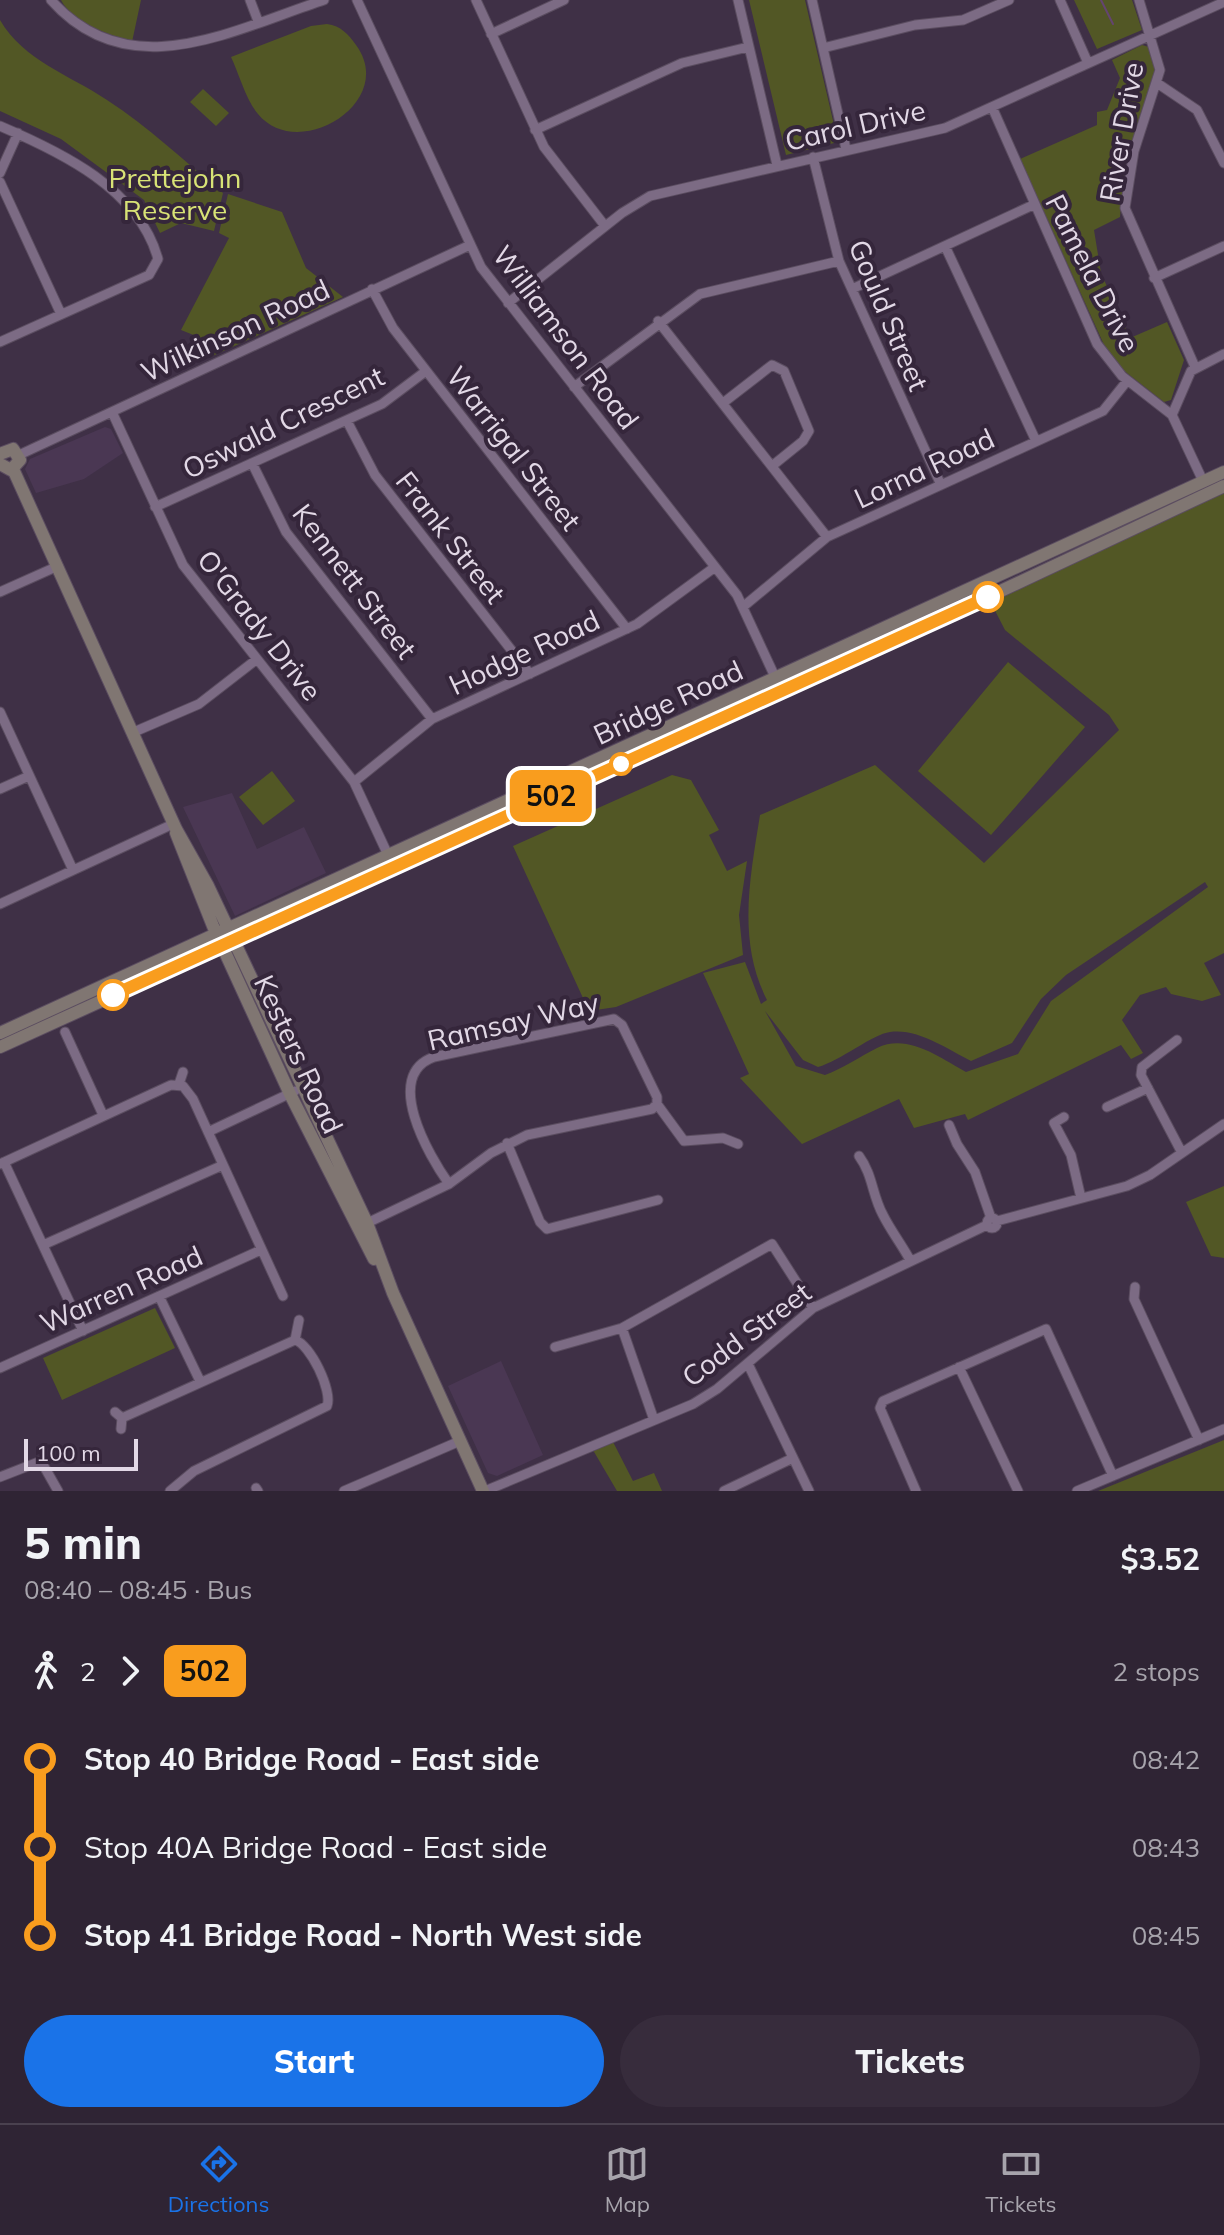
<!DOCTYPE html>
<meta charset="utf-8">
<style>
body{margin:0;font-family:Mulish,sans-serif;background:#372c3c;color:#f1f3f6;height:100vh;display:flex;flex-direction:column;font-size:30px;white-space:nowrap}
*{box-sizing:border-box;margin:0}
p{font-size:26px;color:#a7a4ac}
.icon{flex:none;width:44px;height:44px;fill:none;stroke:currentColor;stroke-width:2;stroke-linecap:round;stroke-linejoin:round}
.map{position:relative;height:1491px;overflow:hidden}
.drawer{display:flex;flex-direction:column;background:#2f2434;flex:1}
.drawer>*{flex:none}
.badge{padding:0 16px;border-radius:12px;font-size:28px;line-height:52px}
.scale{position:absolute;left:24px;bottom:20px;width:114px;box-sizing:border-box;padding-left:8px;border:4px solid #e2d8e6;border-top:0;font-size:22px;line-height:28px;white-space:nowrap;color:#e2d8e6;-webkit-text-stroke:6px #35263b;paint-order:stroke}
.map>.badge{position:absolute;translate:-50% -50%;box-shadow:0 0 0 4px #fff}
.legs{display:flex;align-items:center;gap:12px;height:88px;padding:0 24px;font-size:26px}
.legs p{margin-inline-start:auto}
.summary{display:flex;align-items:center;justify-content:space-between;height:136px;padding:0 24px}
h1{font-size:44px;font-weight:800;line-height:60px}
.button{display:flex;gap:16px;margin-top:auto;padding:16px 24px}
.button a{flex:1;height:92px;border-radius:48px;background:#1a73e8;color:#fff;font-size:32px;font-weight:800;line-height:92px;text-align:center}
.button a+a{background:#372c3c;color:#f1f3f6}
ul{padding:0 24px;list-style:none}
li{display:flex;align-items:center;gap:28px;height:88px;font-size:30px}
li i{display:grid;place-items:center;width:12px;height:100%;margin:0 10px;background:currentColor}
li i::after{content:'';width:20px;height:20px;margin:-10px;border:6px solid;border-radius:50%;background:#2f2434}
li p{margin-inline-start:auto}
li:first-child i{background:linear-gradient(#0000 50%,currentColor 0)}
li:last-child i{background:linear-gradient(currentColor 50%,#0000 0)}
.tab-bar{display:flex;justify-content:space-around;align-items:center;height:112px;border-top:2px solid #4a414f;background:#2f2434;font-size:22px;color:#a7a4ac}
.tab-bar a{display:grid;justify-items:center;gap:4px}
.tab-bar .on{color:#1a73e8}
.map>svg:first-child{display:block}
.built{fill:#4a3753}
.green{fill:#525725;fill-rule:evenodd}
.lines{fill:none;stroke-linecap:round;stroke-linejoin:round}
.stream{stroke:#644470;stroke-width:2}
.minor-casing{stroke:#5b4d60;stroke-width:11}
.secondary-casing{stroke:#5b4d60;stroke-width:14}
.minor{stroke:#7c6b84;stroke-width:9}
.secondary{stroke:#807672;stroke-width:12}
.line-1-casing{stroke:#fff;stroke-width:18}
.line-1{stroke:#f99d1e;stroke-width:12}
.stop-1-dot{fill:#fff;stroke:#f99d1e;stroke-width:4}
.labels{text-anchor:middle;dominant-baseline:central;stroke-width:8;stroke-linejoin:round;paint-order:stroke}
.street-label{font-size:28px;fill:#e2d8e6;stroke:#35263b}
.park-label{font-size:28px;fill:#d8e376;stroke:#35263b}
</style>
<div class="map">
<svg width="1224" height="1491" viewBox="0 0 1224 1491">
<rect width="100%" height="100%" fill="#3f3046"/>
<path class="built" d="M105 427 111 429 123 453 84 479 36 493 25 469 30 459Z
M232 793 257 849 304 827 326 873 235 916 183 807Z
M501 1361 543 1455 497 1476 488 1473 448 1386Z"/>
<path class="green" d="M61 0H141L132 42C108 34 73 23 61 0Z
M749 0H805L838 142 786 155Z
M1074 0H1132L1142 30 1097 49Z
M0 20C24 61 70 75 107 100 148 126 185 162 223 193L214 231 181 223 160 233 144 200 61 139 0 111Z
M327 24C341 26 348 34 356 45 398 102 298 163 258 114 246 100 239 74 231 57L311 26Z
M1142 45 1149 47 1156 71 1125 162 1120 217 1094 230 1101 273 1130 338 1167 322 1184 360 1171 400 1164 402 1123 370 1105 347 1020 159 1097 125V112L1107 110 1120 78 1112 60Z
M203 89 229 113 216 126 190 102Z
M228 194 282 212 306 268 343 297 208 358 196 336 181 330 229 238 219 233Z
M1224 488V953L1204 963 1221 995 1202 1001 1171 994 1166 987 1140 995 1122 1020 1143 1053 1131 1059 1121 1045 968 1120 965 1114 914 1128 899 1099 802 1144 740 1078 749 1074 703 973 745 962 761 1004 767 1000C737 941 750 878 760 815L875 765 984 863 1119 730 1109 715 1005 630 988 597ZM1205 882 1208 887 1051 1001 1018 1054 966 1072C940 1058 908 1033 877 1048 859 1057 844 1068 825 1075L796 1066 765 1011 803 1060 818 1067C840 1061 873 1034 890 1032 918 1028 947 1049 971 1061L1012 1043 1041 999 1066 975Z
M1008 662 1085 727 991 835 918 771Z
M272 771 295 801 263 825 239 797Z
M672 775 691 780 719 830 709 835 727 871 747 861 739 915 743 955 616 1007 589 1011 513 846Z
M1224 1186V1258L1211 1256 1186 1202Z
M155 1308 175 1348 62 1400 43 1358Z
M611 1438 633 1481 654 1473 662 1491H617L590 1445Z
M1224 1440V1491H1098Z"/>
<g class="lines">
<path class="stream" d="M1101 0 1113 24"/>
<defs>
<path id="minor" d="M51 0C129 88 232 30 324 0
M250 0 258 21
M357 0 481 267 737 595 776 679
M476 0 544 147 605 226
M738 0 777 165
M812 0 846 149
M1060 0 1088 63
M1139 0 1160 70 1134 151 1125 208 1195 367
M491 34 564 0
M823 48 915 25 963 20 1009 0
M1157 83 1197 110 1224 163
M992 107 1097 344 1122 376 1172 415 1203 481
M0 126C61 152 139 189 158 259L149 275 0 342
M535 130 682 63 748 47
M813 157 839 261 941 485
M0 173 18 133
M0 182 61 314
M945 246 1036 441
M1154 278 1224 246
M372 289 393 328 627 629
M852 289 1033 205
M508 303 622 213 650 196 945 128 1224 2
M658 321 827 537
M574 387 700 294 839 261
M723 403 772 365 784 371 809 431 803 441 772 466
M112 412 183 565 354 782 388 855
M1172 415 1191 371 1224 354
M347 421 375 475 530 674
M19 455 470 245
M252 463 286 532 432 719
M155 507 382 404 426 371
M0 592 58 566
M744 606 827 537 1103 411 1127 381
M0 712 73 870
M134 732 199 704 257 659
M354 782 432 719 637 624 715 567
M0 789 29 776
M0 904 173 824
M65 1032 103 1115
M1177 1040 1142 1067 1141 1075 1182 1153
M179 1084 183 1072
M657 1104 684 1141 723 1138 738 1144
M1107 1107 1148 1088
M1064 1117 1054 1123 1071 1155 1081 1198
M949 1125 957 1144 975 1172 991 1218
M208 1132 295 1091
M507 1143 540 1222 547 1229 658 1200
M859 1156C873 1175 872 1195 883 1215 891 1231 902 1245 910 1260
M4 1162 83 1331
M0 1164 171 1085 183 1086 193 1099 283 1296
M987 1223a5 5 0 1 1 10 0a5 5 0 1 1-10 0Z
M997 1221 1127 1186 1150 1175 1224 1124
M363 1225 449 1184 491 1153 527 1135 652 1109 657 1104V1097L622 1025 614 1019 434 1057C382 1075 429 1156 449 1184
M43 1245 223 1165
M1135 1287 1134 1299 1199 1440
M159 1296 200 1381
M622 1328 654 1420
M295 1340 299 1320
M555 1347 622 1328 772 1244 813 1308
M748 1364 809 1491
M959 1367 1018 1491
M0 1368 261 1250
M115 1412 122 1418 121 1429
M122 1418 295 1340
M0 1477 41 1461 58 1491
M256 1488 258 1491
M170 1491 194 1471 327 1406C333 1391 310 1344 295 1340
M344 1491 460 1441
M485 1491 693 1404 717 1389 813 1308 987 1225
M724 1491 793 1458
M916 1491 880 1408 883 1401 1046 1329 1113 1476
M1077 1491 1224 1429"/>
<path id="secondary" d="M0 454 13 449 20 460 11 470 0 464
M13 469 176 829 208 886 367 1223 393 1293 483 1491
M176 833 213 926 290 1094 374 1259
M0 1033 1224 472
M0 1047 924 627 1224 486"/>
</defs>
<use href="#minor" class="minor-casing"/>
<use href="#secondary" class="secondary-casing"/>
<use href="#minor" class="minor"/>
<use href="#secondary" class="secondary"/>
</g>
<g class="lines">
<defs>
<path id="line-1" d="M113 995 988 597"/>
</defs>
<use href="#line-1" class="line-1-casing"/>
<use href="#line-1" class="line-1"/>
</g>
<g class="stop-1-dot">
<circle cx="988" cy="597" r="14"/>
<circle cx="621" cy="764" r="10"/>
<circle cx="113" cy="995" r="14"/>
</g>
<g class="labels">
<g class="street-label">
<text transform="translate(855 125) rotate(-13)">Carol Drive</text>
<text transform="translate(1121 132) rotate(-80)">River Drive</text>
<text transform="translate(1093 273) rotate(63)">Pamela Drive</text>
<text transform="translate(889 315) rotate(67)">Gould Street</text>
<text transform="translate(235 330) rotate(-25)">Wilkinson Road</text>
<text transform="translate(566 337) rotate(53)">Williamson Road</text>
<text transform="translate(283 422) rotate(-26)">Oswald Crescent</text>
<text transform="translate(514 448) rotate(52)">Warrigal Street</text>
<text transform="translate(924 468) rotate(-25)">Lorna Road</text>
<text transform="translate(451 537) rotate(52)">Frank Street</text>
<text transform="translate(355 581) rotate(53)">Kennett Street</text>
<text transform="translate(260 625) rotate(52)">O'Grady Drive</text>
<text transform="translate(524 652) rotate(-25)">Hodge Road</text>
<text transform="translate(668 702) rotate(-25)">Bridge Road</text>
<text transform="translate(513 1021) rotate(-13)">Ramsay Way</text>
<text transform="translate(299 1054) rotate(65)">Kesters Road</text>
<text transform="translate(121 1289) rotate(-24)">Warren Road</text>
<text transform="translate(746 1334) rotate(-37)">Codd Street</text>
</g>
<g class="park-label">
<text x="175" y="177">Prettejohn<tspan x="175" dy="32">Reserve</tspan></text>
</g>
</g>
</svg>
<div class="scale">100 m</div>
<b class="badge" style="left:551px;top:796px;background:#f99d1e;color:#111">502</b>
</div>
<section class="drawer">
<div class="summary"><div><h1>5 min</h1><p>08:40 – 08:45 · Bus</p></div><b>$3.52</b></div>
<div class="legs"><svg class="icon" aria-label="walk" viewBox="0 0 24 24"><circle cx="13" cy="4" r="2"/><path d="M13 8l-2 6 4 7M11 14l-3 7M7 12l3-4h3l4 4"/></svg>2<svg class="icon" aria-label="forward" viewBox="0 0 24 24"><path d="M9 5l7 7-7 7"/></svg><b class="badge" style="background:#f99d1e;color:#111">502</b><p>2 stops</p></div>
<ul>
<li><i style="color:#f99d1e"></i><b>Stop 40 Bridge Road - East side</b><p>08:42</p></li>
<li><i style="color:#f99d1e"></i><span>Stop 40A Bridge Road - East side</span><p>08:43</p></li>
<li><i style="color:#f99d1e"></i><b>Stop 41 Bridge Road - North West side</b><p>08:45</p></li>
</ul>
<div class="button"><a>Start</a><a>Tickets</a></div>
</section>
<nav class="tab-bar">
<a class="on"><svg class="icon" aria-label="directions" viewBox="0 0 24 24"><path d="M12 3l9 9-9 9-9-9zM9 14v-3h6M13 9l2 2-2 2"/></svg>Directions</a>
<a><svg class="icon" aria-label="map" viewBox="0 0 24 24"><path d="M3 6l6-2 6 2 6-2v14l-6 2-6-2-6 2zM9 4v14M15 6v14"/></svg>Map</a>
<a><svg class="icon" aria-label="tickets" viewBox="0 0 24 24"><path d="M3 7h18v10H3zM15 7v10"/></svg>Tickets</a>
</nav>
